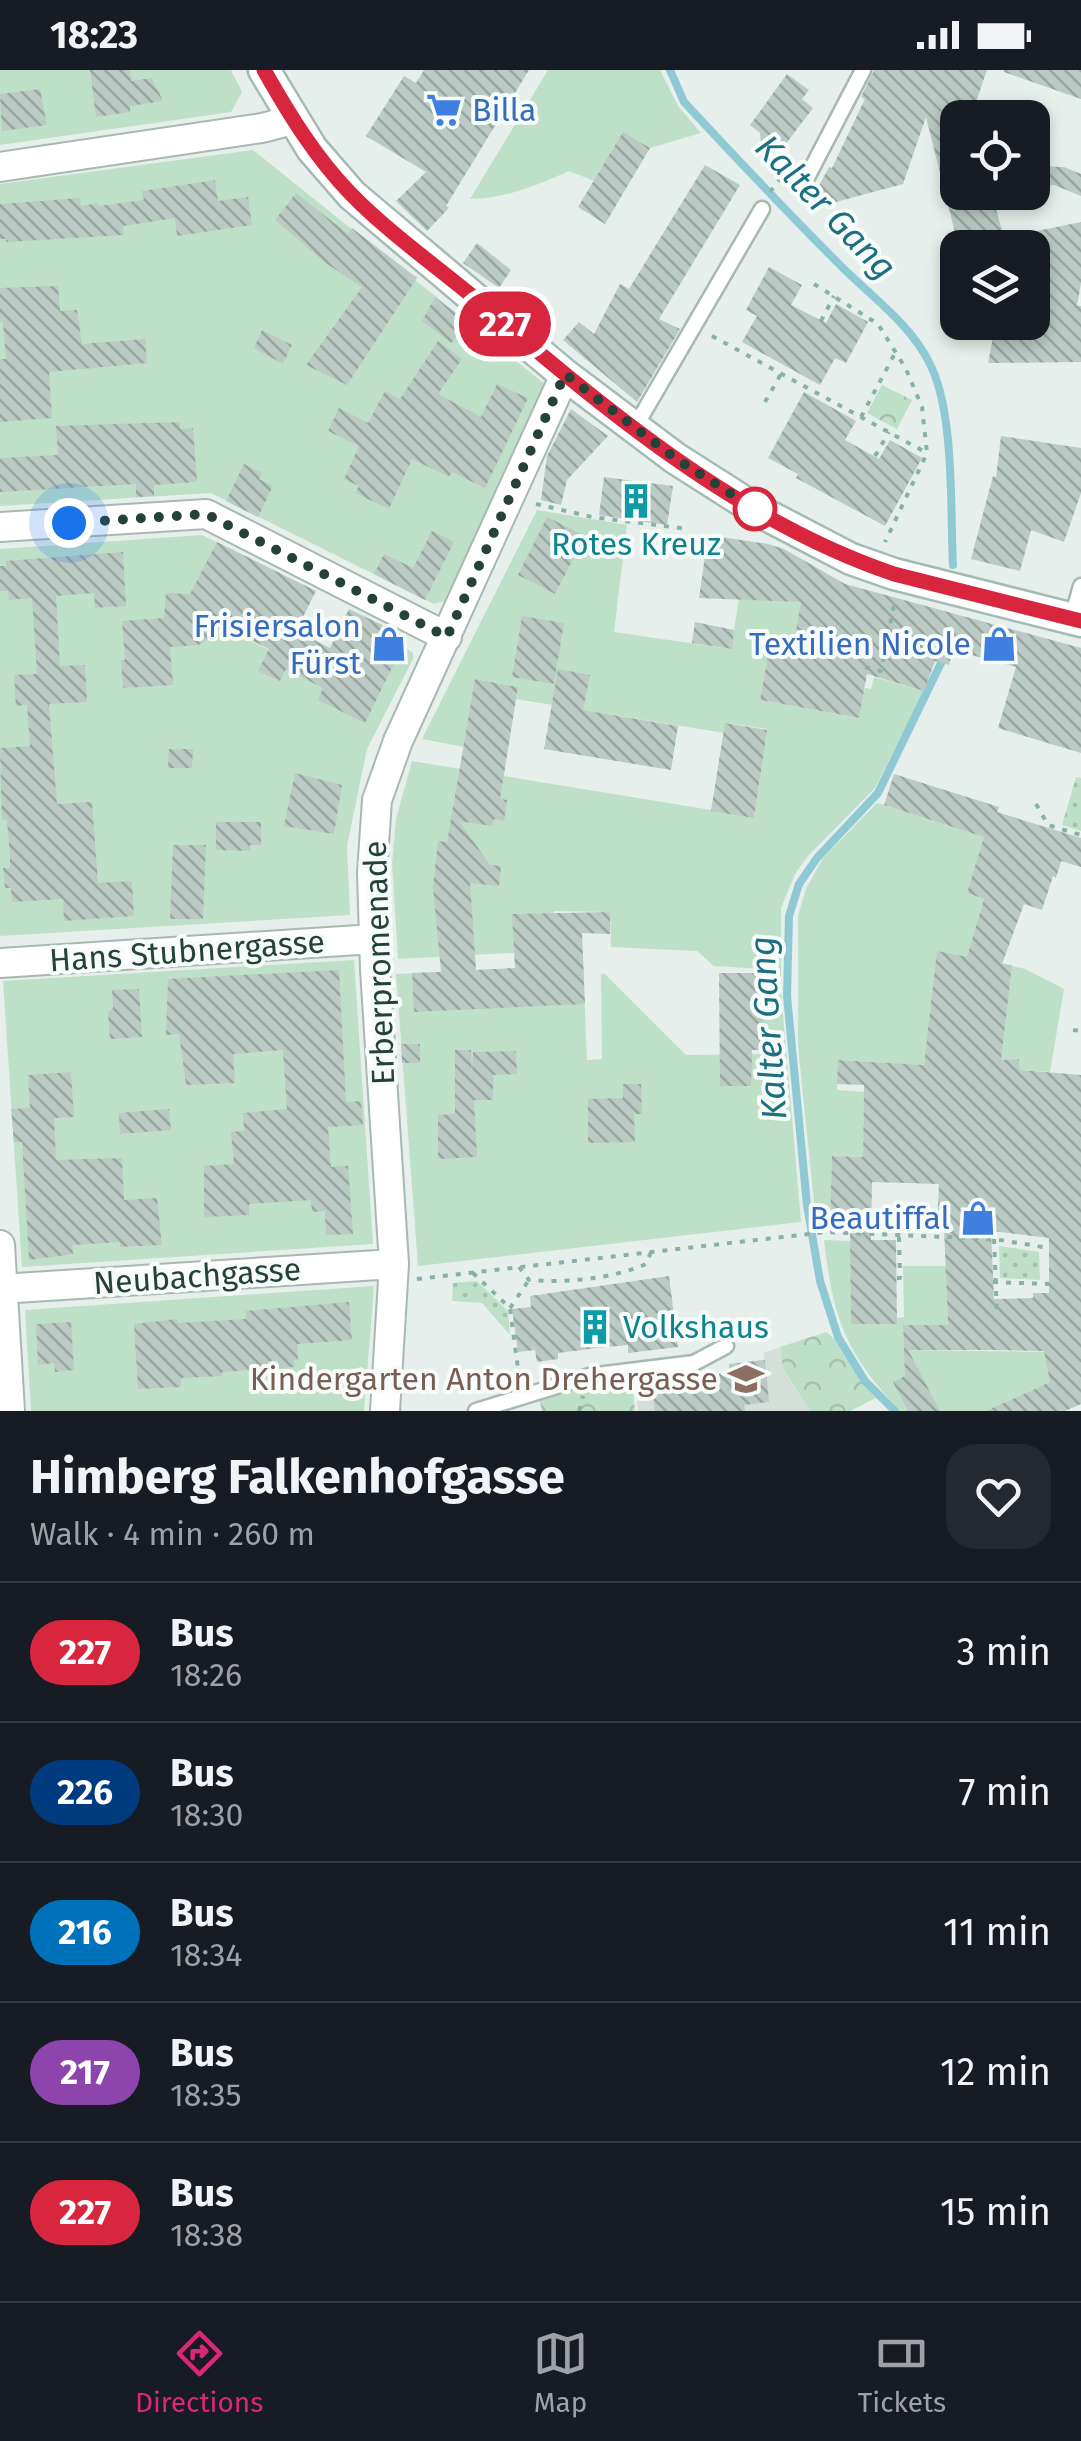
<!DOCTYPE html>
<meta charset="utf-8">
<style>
body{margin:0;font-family:"Fira Sans",sans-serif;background:#242831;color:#f1f3f6;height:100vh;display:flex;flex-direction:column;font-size:38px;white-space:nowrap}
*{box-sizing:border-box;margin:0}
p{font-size:32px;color:#9ea1a6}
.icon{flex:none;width:55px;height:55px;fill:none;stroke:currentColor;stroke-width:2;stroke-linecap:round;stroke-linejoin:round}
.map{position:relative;height:1341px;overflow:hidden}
.panel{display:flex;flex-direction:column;background:#171b24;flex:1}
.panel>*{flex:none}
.badge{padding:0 20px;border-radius:32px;font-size:35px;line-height:65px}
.controls{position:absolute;left:940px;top:30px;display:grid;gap:20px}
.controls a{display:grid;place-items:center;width:110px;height:110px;border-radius:20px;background:#171b24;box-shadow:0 5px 15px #0003;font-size:50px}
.you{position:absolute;width:50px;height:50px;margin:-25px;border:8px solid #fff;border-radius:50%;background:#1a73e8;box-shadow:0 0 0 15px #1a73e833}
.map>.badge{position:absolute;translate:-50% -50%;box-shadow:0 0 0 5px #fff}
.round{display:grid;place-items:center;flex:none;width:105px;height:105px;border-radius:30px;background:#242831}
.headline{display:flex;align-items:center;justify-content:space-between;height:170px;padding:0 30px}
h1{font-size:48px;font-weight:700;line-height:75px}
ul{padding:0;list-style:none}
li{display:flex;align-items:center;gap:30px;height:140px;padding:0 30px;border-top:2px solid #363941}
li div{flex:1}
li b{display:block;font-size:38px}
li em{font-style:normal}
li .badge{min-width:110px;font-weight:700;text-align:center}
.status{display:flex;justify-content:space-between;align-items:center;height:70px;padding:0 50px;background:#171b24;direction:ltr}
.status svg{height:28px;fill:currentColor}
.tab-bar{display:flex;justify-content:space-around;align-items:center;height:140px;border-top:2px solid #363941;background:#171b24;font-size:28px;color:#9ea1a6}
.tab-bar a{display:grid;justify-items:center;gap:5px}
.tab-bar .active{color:#db2777}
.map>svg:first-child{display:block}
.built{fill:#d4dfda}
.grass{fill:url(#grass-dots)}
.park{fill:url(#park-crowns)}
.garden{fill:#bfe0c8}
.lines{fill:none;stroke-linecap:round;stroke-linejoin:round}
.stream{stroke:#8ec9d4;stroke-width:8}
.building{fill:url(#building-back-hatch);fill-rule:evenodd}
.lane-casing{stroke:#a8b8b2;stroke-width:19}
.street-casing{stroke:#a8b8b2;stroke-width:32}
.secondary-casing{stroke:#a4bbb3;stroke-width:35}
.path{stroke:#86b3a5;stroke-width:4;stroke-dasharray:5 8;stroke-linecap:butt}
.lane{stroke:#fff;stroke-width:14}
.street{stroke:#fff;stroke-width:28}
.secondary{stroke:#fff;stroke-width:30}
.line-casing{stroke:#fff;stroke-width:22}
.line{stroke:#d7263d;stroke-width:15}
.walk{stroke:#24423a;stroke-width:10;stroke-dasharray:0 18}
.stop-dot{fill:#fff;stroke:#d7263d;stroke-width:5}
.labels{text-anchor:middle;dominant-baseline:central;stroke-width:8;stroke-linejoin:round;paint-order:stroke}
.shop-label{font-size:32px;fill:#366cbe;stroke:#f7fbf9;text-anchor:end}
.culture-label{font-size:32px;fill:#0d838f;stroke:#f7fbf9}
.street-label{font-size:32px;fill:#24423a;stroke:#f7fbf9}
.education-label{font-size:32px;fill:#785e54;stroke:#f7fbf9;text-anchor:end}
.water-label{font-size:35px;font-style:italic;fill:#1c6f80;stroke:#f7fbf9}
</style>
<div class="status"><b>18:23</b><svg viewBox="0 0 49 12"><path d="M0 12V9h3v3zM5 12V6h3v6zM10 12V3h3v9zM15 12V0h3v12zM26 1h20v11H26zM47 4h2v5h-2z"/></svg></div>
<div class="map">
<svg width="1081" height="1341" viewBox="0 0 1081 1341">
<defs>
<pattern id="grass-dots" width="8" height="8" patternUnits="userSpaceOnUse" patternTransform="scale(2.5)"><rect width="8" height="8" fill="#bfe0c8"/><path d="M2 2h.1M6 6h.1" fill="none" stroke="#a4c1ad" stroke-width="1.8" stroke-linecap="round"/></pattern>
<pattern id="park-crowns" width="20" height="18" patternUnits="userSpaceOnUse" patternTransform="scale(2.5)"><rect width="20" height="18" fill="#bfe0c8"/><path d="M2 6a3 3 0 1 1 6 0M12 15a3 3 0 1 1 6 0" fill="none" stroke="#a4c1ad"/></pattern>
<pattern id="building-back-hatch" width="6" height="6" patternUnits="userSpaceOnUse" patternTransform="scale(2.5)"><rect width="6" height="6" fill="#bbcac4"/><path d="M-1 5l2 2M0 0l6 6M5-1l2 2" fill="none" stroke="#98a6a0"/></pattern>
</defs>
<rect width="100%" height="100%" fill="#e6efeb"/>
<path class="built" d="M780 1277 783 1300 810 1341H638L637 1331 653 1329 652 1323 678 1320V1315L704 1312 703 1305 729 1303V1294L764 1290V1283Z"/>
<path class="grass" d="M1076 707 1081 708V761L1062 755Z
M999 1176 1039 1182 1040 1210 1000 1208Z
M477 1211 508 1241 510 1265 482 1233 452 1231 453 1213Z"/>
<path class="park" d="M882 315 912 330 897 359 867 343Z
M826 1262C845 1275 858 1309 876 1328L850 1341H810L783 1299 780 1277Z
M632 1308 635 1341H542L539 1329 576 1315Z"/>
<path class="garden" d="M0 0H231L242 22 231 42 0 75Z
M548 0H660L678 36 701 63 650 78 623 63 594 111 569 101C538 115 504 129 470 129Z
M253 80 551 319 444 531 434 534 211 423 0 436V114Z
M537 440 627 455 614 562 731 579 739 529 841 533 858 583 771 567 760 630 858 648 865 618 871 619 874 607 924 621 875 718 807 787 795 804 781 838V921L801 1152 418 1196 396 904 583 895 587 990 602 989 601 904H605L686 985 764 984 763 899 714 896 697 881 611 877 610 842 554 841 549 881 398 889 392 794 396 749 412 691 754 747 767 659 726 653 724 663 516 629 518 617 476 609 464 677 422 669Z
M202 465 253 490 221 556 375 633 403 576 413 583V589L367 679 347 776 350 845 0 866V479Z
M877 733 988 768 967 823 984 829 968 884 1025 899 1064 919 1050 1002 1020 1000 1019 989 918 995 839 990 837 1020 864 1022 863 1087 832 1086 830 1151H816L798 976V846L806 819 823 788Z
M354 890 373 1174 22 1197 3 911Z
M824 1170 850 1171 897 1254V1248L904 1247 903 1196H946L948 1255H903L904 1280 1055 1282 1050 1313 1038 1324 1034 1319 1000 1335 1002 1341H900C845 1282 833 1249 824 1170Z
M374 1216 364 1341H31L25 1240Z"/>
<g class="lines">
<path class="stream" d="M670 0 684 32C736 88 788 143 842 197 872 227 910 254 929 292 955 341 950 438 953 495
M895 1341 865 1311 838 1267 820 1211 807 1135 787 926 789 846 799 814 817 788 878 723 941 593"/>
</g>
<path class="building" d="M90 0H130L131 11 152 8 163 31 130 36V42L96 47Z
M424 0H529L446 136 449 138 427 161 396 131 426 102 366 66 404 6 416 13Z
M874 0H987L976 32 1010 43 1009 48H958V122H991L1007 178H959L926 47 903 114 806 140 829 97 832 98 865 29 861 27Z
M1004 0H1081V29L1004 2Z
M787 4 809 20 802 29 813 38 782 79 772 72H761L760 63 750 55Z
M40 19 47 55 2 61 0 24Z
M623 62 650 78 605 154 578 137Z
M705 95 740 115 659 249 680 259 637 332 563 270 579 252 594 264 620 214 629 219Z
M1032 96 1064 97 1081 104V126L1054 115 1032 116Z
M215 110 218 131 248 127 252 155 177 166 175 148 123 156 124 165 6 172V169H0V134L80 128 81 136 99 133V136L144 130 142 121Z
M296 123 348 164 352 158 417 208 347 315 306 295 362 217 327 194 275 150Z
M1081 152V213L1077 236H1081V292L988 293 996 252H1032V162Z
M477 173 511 200 499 218 463 193Z
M769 197 802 215 791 235 826 253 836 234 868 252 846 293 835 288 820 315 742 272 757 246 746 240Z
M58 216 60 241 77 240 82 274 145 269 147 293 49 302 52 348 0 352V289H6L3 252H0V218Z
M435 227 468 253 451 273 422 251Z
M262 260 292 275 283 294 254 278Z
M438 271 462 289 438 324 481 347 497 314 528 328 485 418 452 402 449 407 412 389 389 439 355 423 359 416 344 409 359 376 328 361 339 338 368 353 385 321 400 329Z
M804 322 856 351 845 370 879 389 890 370 922 388 885 456 796 408 798 404 768 388Z
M571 339 608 366 567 410 561 435 541 430 547 386Z
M180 352V359L193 358 197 412 154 415V426L136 427V414L0 422V388L58 385 56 356Z
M1001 366 1081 378V423L1064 472 1031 460 1020 501 971 489 993 406 996 407Z
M244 394 262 403 259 409 273 416 258 447 226 431Z
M604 407 673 416 667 455 599 445Z
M547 447 585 466 555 524 518 505Z
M432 461 454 472 425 530 374 504 384 484 413 498Z
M708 465 768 474 784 479 845 514 1081 578V683L998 658 1016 597 953 580 949 595 935 591 924 621 867 604 859 648 760 630 771 567 794 571 801 532 699 528Z
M217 472 316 521 296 561 330 578 349 539 401 564 404 574 365 653 318 630 323 618 286 599 280 611 258 601 269 579 221 555 218 562 199 575 170 577 173 615 123 618 121 590H125L122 551 164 548 166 523 190 524Z
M123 482 126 536 95 538 94 523 56 526 60 596 85 595 87 632 49 634 57 734 92 732 98 813 132 811 134 846 64 851 63 829 12 832 11 818H5L3 798H10V785L7 750 2 749 0 678 30 676 27 635 16 636 14 605 37 604 32 528 9 530 8 521H0V496H6V491Z
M522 546 564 553 554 614 512 607Z
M695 552 734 560 732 579 692 573Z
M558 599 590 605 583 640 678 656 671 700 544 679Z
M475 609 518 617 500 729 507 730 504 751 494 749 492 756 459 751 490 795 501 796 499 816 470 813 476 900 515 898 512 844 610 842V864L582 863 585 934 414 942 412 903 441 902 433 817 438 771 447 772Z
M725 653 767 660 754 748 711 741Z
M169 679H193L192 698H168Z
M295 703 342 715 334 764 284 756Z
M894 704 999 737 997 742 1081 768V797L1061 791 1056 808 1053 806 1042 840 1024 834 1002 894 1012 895 1001 990 1019 989 1020 1000 1081 1005V1334L1065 1341H986L1050 1312 1044 1281 995 1280H908L940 1341H908L893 1312 905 1306 903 1255H948L944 1157 937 1156 939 1114 872 1112 871 1170H896L897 1254H851L850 1152 830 1151 832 1086 863 1087 864 1015 837 1014 838 990 924 995 937 881 967 887 984 829 967 823 984 767 884 735ZM991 1161 1049 1168V1223H1033V1228L994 1229Z
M216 752H261V775H250V781L216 780Z
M173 775H206L203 849H170Z
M339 900 346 1032 361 1031 363 1055 328 1057 331 1097 348 1096 353 1164 326 1165 325 1141 312 1142 311 1130 249 1134V1145L204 1147V1096L234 1094 231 1062 244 1061 243 1043 287 1039 283 980 233 984 235 1013 186 1015 179 964 166 965 168 909Z
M719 903H763L764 980H752L751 1016H720Z
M139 919 142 967 110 969 108 943 113 938 112 920Z
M401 974H420V993H402Z
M455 980H471L472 1005 473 982 516 981 517 1004 493 1005V1030H474L477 1087 438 1089V1045L455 1044Z
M71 1002 74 1047 54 1048 56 1090 122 1088 124 1130 157 1128 162 1175 120 1177V1172L72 1175 73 1184 29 1190 22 1072H14L11 1039 30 1038 28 1005Z
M623 1014H641L642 1044H634L635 1072 588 1073V1029L623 1028Z
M169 1039 171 1060 120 1064 119 1043Z
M669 1206 678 1277 628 1283V1275L597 1278 558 1283V1289L537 1292 535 1280 518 1282 512 1239 531 1237 530 1226Z
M349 1232 352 1270 297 1274 298 1290H294L295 1297 222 1302V1306L181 1308V1317L138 1319 134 1254 177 1249 178 1253 246 1249V1241Z
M71 1252 74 1300 55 1302 54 1293 38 1295 36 1254Z
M765 1290 769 1332 744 1335 745 1341H655L652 1317 704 1312 703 1305 730 1303 729 1294Z"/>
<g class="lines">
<defs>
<path id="lane" d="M803 115 863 0
M635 357 762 139
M1072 548 1081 516
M476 1341 589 1306 694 1293 726 1276"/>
<path id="street" d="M0 97 262 58 293 50
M0 457 206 444 447 567
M0 893 374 869
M0 1175 10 1341
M0 1219 394 1194
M385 1341 394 1194 375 899 372 803 377 730 398 671 565 305"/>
<path id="secondary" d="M264 0 312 79 352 125 565 305 675 388 755 439 851 489 894 504 1081 551"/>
</defs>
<use href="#lane" class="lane-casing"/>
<use href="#street" class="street-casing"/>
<use href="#secondary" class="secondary-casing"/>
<path class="path" d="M770 122 789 98
M814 214 878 254 906 299 922 337 927 383 885 472
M821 251 834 226
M712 266 927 383
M765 332 781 304
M861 347 894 285
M875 386 889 362
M536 434 592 447 688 459
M865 597 881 601 895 530
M1036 734 1048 755 1081 765
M1073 960 1081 961
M994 1169 997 1245
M519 1197 529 1210C564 1213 613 1209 646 1194L651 1182
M473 1203 510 1238 519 1306
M897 1208H900L899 1166
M417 1209 826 1162 994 1169 1049 1178
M993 1212 1049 1214
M510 1238 529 1210
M579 1341 583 1326"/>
<use href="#lane" class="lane"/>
<use href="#street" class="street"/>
<use href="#secondary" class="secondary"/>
</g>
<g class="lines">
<defs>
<path id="line" d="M264 0C289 44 315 87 351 124 387 161 432 193 472 226 599 334 734 450 894 504L1081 551"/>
</defs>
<use href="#line" class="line-casing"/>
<use href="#line" class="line"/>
<path class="walk" d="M69 453 206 444 447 567 565 304 675 388 755 439"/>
</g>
<defs>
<symbol id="supermarket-bare" viewBox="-9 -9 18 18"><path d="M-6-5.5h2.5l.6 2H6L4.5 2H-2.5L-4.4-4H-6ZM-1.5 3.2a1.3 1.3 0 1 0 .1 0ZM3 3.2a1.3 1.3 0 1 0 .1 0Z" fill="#3f7fe0" stroke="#f7fbf9" stroke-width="2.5" paint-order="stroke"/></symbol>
<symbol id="building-bare" viewBox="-9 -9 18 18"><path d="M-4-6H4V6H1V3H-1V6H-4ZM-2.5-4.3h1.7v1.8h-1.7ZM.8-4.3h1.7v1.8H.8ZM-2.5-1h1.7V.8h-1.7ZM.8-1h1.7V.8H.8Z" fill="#0f9aa8" stroke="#f7fbf9" stroke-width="2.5" paint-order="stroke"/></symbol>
<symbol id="shop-bare" viewBox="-9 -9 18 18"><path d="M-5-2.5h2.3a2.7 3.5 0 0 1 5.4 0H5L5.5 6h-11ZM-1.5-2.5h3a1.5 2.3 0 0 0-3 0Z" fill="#3f7fe0" stroke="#f7fbf9" stroke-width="2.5" paint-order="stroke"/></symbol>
<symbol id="school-bare" viewBox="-9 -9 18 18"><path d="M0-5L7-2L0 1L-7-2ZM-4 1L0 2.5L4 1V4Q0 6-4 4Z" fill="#8d6e63" stroke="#f7fbf9" stroke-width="2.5" paint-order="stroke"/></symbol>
</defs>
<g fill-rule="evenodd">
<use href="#supermarket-bare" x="419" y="15" width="50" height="50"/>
<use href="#building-bare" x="611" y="406" width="50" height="50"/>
<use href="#shop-bare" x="364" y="549" width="50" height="50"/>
<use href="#shop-bare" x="974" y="549" width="50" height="50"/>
<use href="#shop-bare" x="953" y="1123" width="50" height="50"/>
<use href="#building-bare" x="570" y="1232" width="50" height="50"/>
<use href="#school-bare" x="721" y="1284" width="50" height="50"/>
</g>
<circle class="stop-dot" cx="755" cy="439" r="20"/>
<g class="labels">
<g class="shop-label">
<text x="472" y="40" text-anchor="start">Billa</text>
<text x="361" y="556">Frisiersalon<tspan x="361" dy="37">Fürst</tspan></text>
<text x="971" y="574">Textilien Nicole</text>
<text x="950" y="1148">Beautiffal</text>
</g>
<g class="culture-label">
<text x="636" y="474">Rotes Kreuz</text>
<text x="623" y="1257" text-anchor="start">Volkshaus</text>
</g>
<g class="street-label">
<text transform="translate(187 881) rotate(-4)">Hans Stubnergasse</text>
<text transform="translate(379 893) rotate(-92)">Erberpromenade</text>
<text transform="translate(197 1206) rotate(-4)">Neubachgasse</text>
</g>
<g class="education-label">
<text x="718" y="1309">Kindergarten Anton Drehergasse</text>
</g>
<g class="water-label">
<text transform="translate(826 137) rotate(46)">Kalter Gang</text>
<text transform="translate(768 958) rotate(-94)">Kalter Gang</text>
</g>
</g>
</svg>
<div class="controls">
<a><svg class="icon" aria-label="locate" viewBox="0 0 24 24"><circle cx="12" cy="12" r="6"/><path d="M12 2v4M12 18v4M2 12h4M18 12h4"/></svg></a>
<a><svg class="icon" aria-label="layers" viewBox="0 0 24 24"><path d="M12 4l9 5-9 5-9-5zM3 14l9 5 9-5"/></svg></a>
</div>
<div class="you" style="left:69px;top:453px"></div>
<b class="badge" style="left:505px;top:254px;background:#d7263d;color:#fff">227</b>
</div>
<section class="panel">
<div class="headline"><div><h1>Himberg Falkenhofgasse</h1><p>Walk · 4 min · 260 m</p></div><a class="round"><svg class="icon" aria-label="heart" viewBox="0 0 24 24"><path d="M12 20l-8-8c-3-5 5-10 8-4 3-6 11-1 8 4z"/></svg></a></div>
<ul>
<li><span class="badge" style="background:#d7263d;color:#fff">227</span><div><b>Bus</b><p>18:26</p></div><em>3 min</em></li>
<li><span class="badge" style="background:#003b80;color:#fff">226</span><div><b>Bus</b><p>18:30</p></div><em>7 min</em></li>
<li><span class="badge" style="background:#0072bc;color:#fff">216</span><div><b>Bus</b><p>18:34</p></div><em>11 min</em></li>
<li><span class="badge" style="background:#8e44ad;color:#fff">217</span><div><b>Bus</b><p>18:35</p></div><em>12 min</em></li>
<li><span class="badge" style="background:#d7263d;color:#fff">227</span><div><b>Bus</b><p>18:38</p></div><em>15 min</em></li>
</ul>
</section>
<nav class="tab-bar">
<a class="active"><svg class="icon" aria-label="directions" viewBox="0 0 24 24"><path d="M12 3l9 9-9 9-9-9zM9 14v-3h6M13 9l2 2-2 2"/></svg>Directions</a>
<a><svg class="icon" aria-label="map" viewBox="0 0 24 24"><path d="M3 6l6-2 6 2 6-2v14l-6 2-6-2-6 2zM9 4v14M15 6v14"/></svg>Map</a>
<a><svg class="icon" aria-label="tickets" viewBox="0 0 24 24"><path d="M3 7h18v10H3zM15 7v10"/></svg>Tickets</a>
</nav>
